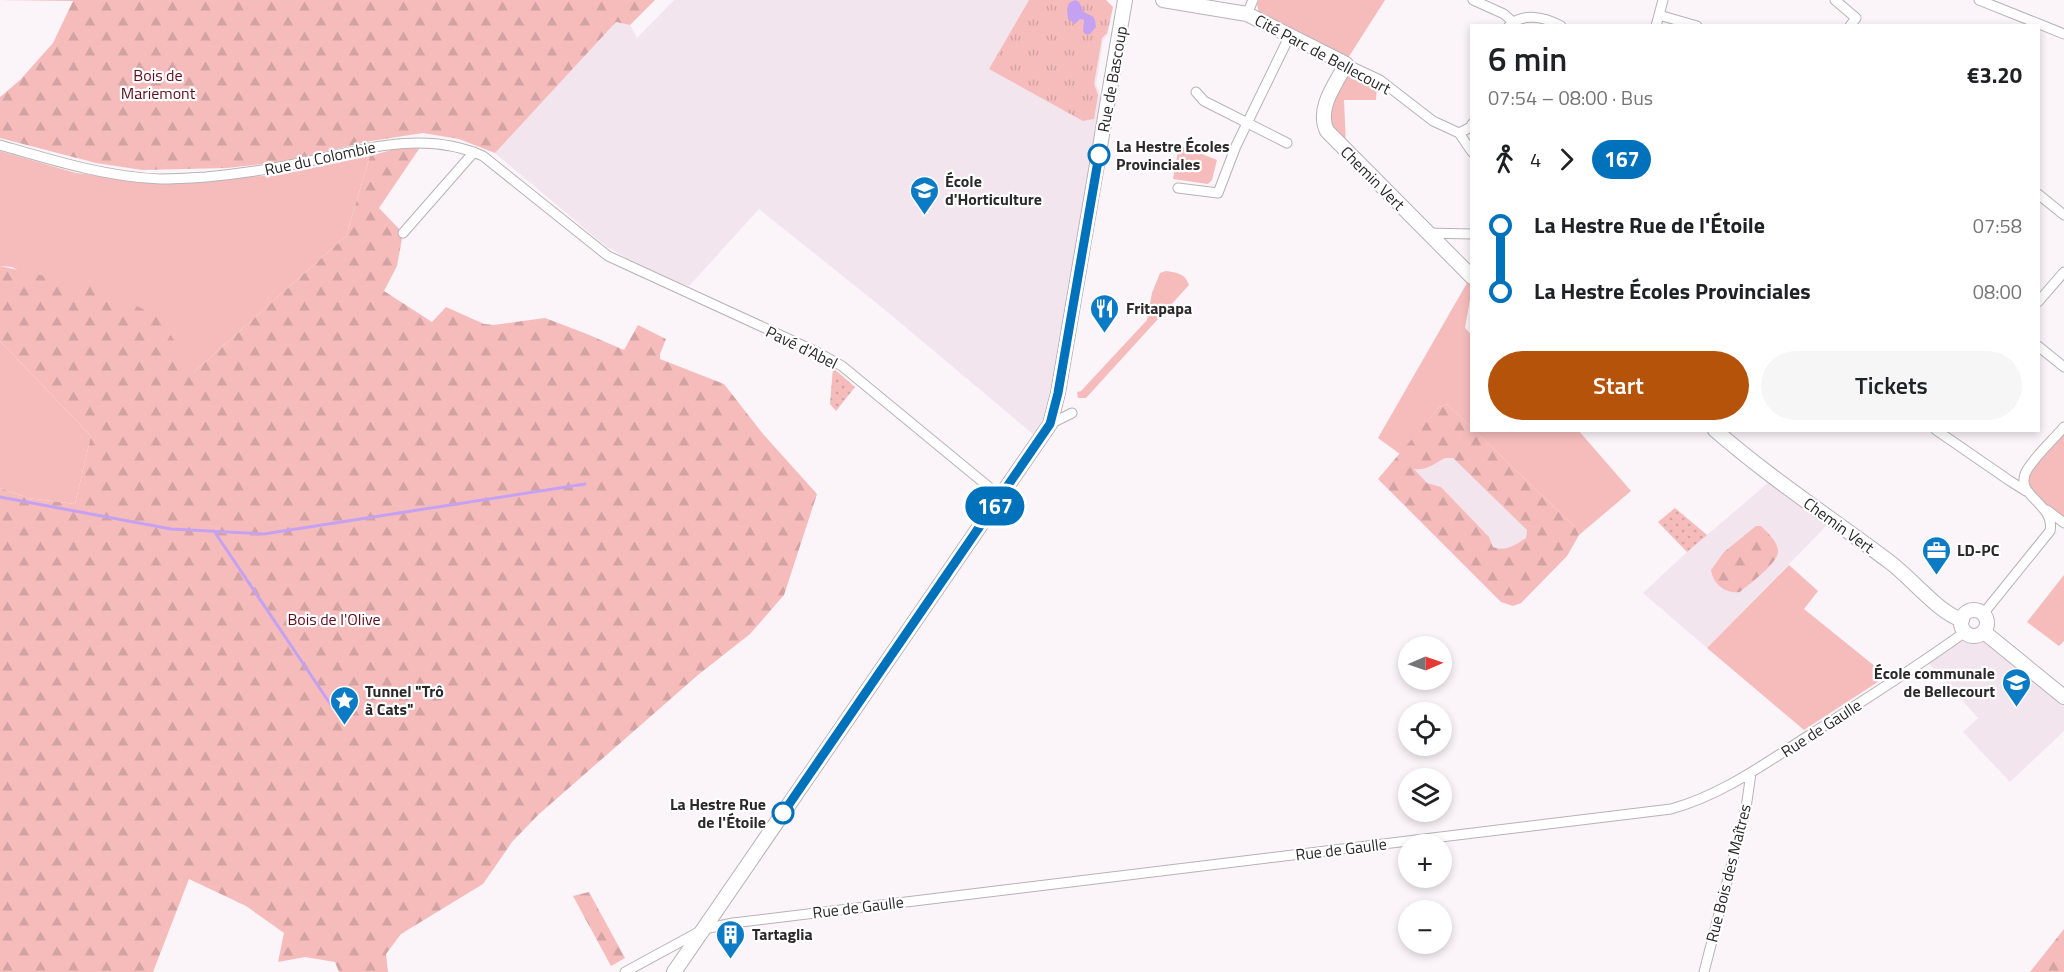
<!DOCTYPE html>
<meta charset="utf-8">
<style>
body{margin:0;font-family:"Titillium Web",sans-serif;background:#f6f6f6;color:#202124;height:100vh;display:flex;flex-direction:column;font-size:22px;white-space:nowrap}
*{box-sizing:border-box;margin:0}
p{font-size:20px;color:#757577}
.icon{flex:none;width:33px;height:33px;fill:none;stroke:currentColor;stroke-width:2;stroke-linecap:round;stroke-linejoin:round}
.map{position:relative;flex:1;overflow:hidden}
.side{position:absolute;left:1470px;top:24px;width:570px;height:408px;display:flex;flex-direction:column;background:#fff;border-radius:0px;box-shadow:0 3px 9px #0003}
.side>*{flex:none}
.badge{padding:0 12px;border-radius:20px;font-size:21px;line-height:39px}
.needle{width:39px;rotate:88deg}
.fabs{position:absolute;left:1398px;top:636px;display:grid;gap:12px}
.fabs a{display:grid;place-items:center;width:54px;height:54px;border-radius:50%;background:#fff;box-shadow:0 3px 9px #0003;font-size:30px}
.map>.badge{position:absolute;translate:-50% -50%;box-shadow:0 0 0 3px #fff}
.legs{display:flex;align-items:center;gap:9px;height:66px;padding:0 18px;font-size:20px}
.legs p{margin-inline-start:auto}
.head{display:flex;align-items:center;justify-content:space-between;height:102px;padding:0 18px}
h1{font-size:33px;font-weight:600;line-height:45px}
.button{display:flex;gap:12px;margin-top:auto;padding:12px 18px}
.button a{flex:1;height:69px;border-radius:36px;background:#b45309;color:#fff;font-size:24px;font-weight:600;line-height:69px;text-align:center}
.button a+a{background:#f6f6f6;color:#202124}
ul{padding:0 18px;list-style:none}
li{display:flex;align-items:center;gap:21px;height:66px;font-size:22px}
li i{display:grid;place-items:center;width:9px;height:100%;margin:0 8px;background:currentColor}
li i::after{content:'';width:15px;height:15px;margin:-8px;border:4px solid;border-radius:50%;background:#fff}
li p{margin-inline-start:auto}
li:first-child i{background:linear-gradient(#0000 50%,currentColor 0)}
li:last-child i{background:linear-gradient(currentColor 50%,#0000 0)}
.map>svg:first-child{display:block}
.built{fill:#f3e5ed}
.grass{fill:#f6bcbc}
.forest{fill:url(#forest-firs);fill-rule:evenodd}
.park{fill:url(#park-tufts)}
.garden{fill:url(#garden-dots)}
.water{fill:#c4a2f1}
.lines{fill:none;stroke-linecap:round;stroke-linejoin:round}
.stream{stroke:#c4a2f1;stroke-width:3}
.street-casing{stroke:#b8b2b6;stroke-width:11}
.secondary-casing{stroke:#b8b2b6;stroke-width:16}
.street{stroke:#fff;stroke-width:9}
.secondary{stroke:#fff;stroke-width:14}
.line-1-casing{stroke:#fff;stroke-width:14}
.line-1{stroke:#0072bc;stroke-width:9}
.stop-1-dot{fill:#fff;stroke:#0072bc;stroke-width:3}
.labels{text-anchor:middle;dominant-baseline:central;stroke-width:4.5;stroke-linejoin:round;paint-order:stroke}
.street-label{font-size:16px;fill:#2b292a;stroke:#fff}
.park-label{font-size:16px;fill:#610c1a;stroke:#fff}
.stop-label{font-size:16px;font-weight:bold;fill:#2b292a;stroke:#fff;text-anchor:start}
.poi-label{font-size:16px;font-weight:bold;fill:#2b292a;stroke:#fff;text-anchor:start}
</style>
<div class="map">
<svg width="2064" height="972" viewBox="0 0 2064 972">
<defs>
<pattern id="forest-firs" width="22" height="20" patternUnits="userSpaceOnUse" patternTransform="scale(1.5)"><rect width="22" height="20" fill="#f6bcbc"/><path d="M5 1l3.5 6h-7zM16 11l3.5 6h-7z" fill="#d3a2a2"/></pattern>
<pattern id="park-tufts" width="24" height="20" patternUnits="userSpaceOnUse" patternTransform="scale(1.5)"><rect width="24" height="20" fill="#f6bcbc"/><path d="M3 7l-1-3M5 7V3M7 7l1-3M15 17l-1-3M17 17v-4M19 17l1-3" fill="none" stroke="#d3a2a2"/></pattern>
<pattern id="garden-dots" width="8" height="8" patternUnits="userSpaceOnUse" patternTransform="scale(1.5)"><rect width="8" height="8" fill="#f6bcbc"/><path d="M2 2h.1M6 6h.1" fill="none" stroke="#d3a2a2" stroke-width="1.8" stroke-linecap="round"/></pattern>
</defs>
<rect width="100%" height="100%" fill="#fbf4f8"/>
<path class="built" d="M674 0H1106L1113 7 1108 34 1103 41 1096 85 1101 96 1053 380 1043 418 1034 435 884 309 759 209 689 286 668 279 629 260 603 244 495 153 616 22 630 25 637 38Z
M1445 458H1453L1513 514 1527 530 1526 538 1513 547 1501 550 1493 547 1489 537 1441 487 1427 483 1413 468H1428Z
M1771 476 1832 520 1707 648 1643 593 1687 552 1768 483Z
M1965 632 1972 635H1980L2064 697V731L2010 782 1963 732 1978 718 1926 660Z"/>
<path class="grass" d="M1259 0H1385L1348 58 1259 13 1257 4Z
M1349 72 1377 87 1376 100H1344L1346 145 1331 129 1329 106 1346 74Z
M1179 145 1217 160 1212 180 1208 184 1173 179Z
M0 151 76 173 143 180H195L279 175 370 156 346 236 194 372 12 267 0 266Z
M1166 271C1177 273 1185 273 1189 285L1086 398H1078L1077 392 1081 391 1147 320 1152 293 1160 273Z
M1471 276V294L1465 328 1471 334V427L1447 404 1439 407 1400 454 1378 438Z
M0 341 91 436 75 504 28 498 0 488Z
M1475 431H1579L1631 491 1579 535 1575 527Z
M2064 433V519L2029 495 2028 474Z
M1789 565 1818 591 1804 609 1887 676 1804 730 1707 648Z
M2064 575V641L2059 646 2027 622Z"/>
<path class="forest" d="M0 0H655L630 25 616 22 495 153 459 139 423 133 371 141 280 162 227 168 142 170 96 163 0 138V97L20 80 53 43 73 1Z
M421 146 379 208 403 233 397 266 384 291 432 322 446 307 484 324 494 325 545 318 587 334 624 350 638 325 666 339 660 354V359L724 384 763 434 817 494 784 595 750 634 698 675 538 815 512 842 483 884 401 934 386 954 388 972H339L335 962 305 957 278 962 284 933 246 906 189 879 153 972H0V488L28 498 75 504 91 436 0 341V266L104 289 160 318 194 372 346 236 370 156 395 149Z
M1447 404 1471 427 1472 430 1475 431 1575 527 1579 535 1567 556 1521 603 1513 606 1501 602 1378 479 1439 407ZM1445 458H1453L1527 530 1526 538C1515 545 1506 552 1493 547L1489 537 1441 487 1427 483 1414 469C1426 471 1434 464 1445 458Z
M1756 526H1761C1767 532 1777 541 1778 550 1780 562 1749 584 1740 592 1725 594 1713 584 1711 570L1724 552Z
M589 892 625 958 611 966 573 896Z
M2064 929V972H2030Z"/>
<path class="park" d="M1029 0H1106L1113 7 1107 33 1102 38 1094 84 1098 95 1094 119 1083 121 989 69Z"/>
<path class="garden" d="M833 368 855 387 836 411 830 404Z
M1675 508 1707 535 1687 552 1658 522Z"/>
<path class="water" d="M1075 0 1079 2 1084 12C1092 17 1095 14 1096 27L1090 34H1085L1083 31 1084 20 1080 19 1075 24 1068 19 1067 9 1069 3Z"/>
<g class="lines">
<path class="stream" d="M0 497 171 529 264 534 585 484
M214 531 337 714"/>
<defs>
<path id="street" d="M1473 0 1504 14 1513 22
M1835 0 1856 18 1850 26
M1979 0 2064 34
M1247 14 1253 0
M1659 15 1697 26
M1509 26C1523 12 1545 17 1561 26
M1656 26 1663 0
M1346 64 1380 80 1433 121 1459 133 1471 127 1472 124
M1196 92 1204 101 1287 143
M1459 133 1472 152
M0 145C52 160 106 177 160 179 175 179 191 178 206 177 239 174 272 169 305 162 364 149 424 130 483 156L608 256 817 352 842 366 1001 497
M1178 188 1218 193 1236 146 1290 35
M2038 194 2064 215
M403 233 474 152
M1426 233 1472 234
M2038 302 2064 272
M2038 346 2064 367
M1050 424 1072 413
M1936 430 2010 481 2026 491
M2047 510 2064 523
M1983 614 2050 531C2056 503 2012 496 2027 470 2036 455 2052 441 2064 427
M625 972 704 929 733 923 1671 809C1722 795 1764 764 1808 736 1861 702 1914 669 1965 632
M1704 972 1746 808 1751 773"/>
<path id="secondary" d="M1163 0 1247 14 1346 64C1336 84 1316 108 1327 131L1472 277
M1715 430C1771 479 1833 519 1891 563 1911 578 1939 613 1962 620
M1961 623a13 13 0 1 1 26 0a13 13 0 1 1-26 0Z
M1984 632 2064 697
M674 972 1050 424 1058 393 1125 0"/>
</defs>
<use href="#street" class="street-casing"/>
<use href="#secondary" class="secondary-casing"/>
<use href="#street" class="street"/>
<use href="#secondary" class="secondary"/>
</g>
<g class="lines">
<defs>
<path id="line-1" d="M783 813 1050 424 1058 393 1099 155"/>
</defs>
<use href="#line-1" class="line-1-casing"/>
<use href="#line-1" class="line-1"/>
</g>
<defs>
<symbol id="university-pin" viewBox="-11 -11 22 30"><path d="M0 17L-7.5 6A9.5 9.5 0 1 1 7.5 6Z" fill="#0b7bc5" stroke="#fff"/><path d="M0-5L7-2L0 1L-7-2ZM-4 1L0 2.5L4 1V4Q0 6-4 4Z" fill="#fff"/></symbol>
<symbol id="restaurant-pin" viewBox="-11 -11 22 30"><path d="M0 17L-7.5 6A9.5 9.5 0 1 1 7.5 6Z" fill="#0b7bc5" stroke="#fff"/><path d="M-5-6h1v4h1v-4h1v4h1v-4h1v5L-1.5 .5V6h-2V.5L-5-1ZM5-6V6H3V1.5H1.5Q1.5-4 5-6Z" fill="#fff"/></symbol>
<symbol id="office-pin" viewBox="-11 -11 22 30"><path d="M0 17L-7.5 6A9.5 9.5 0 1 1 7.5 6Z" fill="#0b7bc5" stroke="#fff"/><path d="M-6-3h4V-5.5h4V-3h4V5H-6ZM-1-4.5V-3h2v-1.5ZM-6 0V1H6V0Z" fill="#fff"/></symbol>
<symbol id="school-pin" viewBox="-11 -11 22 30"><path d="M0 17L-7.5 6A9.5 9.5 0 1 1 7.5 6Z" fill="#0b7bc5" stroke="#fff"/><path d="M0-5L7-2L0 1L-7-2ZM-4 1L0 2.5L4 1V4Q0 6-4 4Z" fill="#fff"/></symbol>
<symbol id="sight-pin" viewBox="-11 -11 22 30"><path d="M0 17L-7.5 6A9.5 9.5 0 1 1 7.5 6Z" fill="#0b7bc5" stroke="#fff"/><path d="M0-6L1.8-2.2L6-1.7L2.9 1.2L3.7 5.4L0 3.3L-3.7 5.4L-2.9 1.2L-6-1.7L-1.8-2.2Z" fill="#fff"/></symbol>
<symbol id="building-pin" viewBox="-11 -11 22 30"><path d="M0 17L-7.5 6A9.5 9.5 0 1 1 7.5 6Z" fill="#0b7bc5" stroke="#fff"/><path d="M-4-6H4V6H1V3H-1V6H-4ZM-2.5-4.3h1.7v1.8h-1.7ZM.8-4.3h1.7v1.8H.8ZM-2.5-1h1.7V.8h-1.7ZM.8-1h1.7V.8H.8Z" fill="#fff"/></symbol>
</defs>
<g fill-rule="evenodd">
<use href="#university-pin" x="908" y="174" width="33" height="45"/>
<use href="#restaurant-pin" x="1088" y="292" width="33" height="45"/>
<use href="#office-pin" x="1920" y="534" width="33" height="45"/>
<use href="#school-pin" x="2000" y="666" width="33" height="45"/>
<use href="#sight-pin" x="328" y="684" width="33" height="45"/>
<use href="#building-pin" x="714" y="918" width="33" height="45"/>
</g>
<g class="stop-1-dot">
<circle cx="1099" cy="155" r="10"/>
<circle cx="783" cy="813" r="10"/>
</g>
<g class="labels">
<g class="street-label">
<text transform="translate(1323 54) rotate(28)">Cité Parc de Bellecourt</text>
<text transform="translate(1112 79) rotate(-80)">Rue de Bascoup</text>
<text transform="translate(320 158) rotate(-12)">Rue du Colombie</text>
<text transform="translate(1373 178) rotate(45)">Chemin Vert</text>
<text transform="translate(802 347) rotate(26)">Pavé d'Abel</text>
<text transform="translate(1839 525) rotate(36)">Chemin Vert</text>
<text transform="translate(1821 728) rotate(-33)">Rue de Gaulle</text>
<text transform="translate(1341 849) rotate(-7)">Rue de Gaulle</text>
<text transform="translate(1728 873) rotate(-76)">Rue Bois des Maîtres</text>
<text transform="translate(858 907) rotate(-7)">Rue de Gaulle</text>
</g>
<g class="park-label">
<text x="158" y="75">Bois de<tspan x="158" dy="18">Mariemont</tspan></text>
<text x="334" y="619">Bois de l'Olive</text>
</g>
<g class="stop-label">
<text x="1116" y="146">La Hestre Écoles<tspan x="1116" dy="18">Provinciales</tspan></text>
<text x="766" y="804" text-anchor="end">La Hestre Rue<tspan x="766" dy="18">de l'Étoile</tspan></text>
</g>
<g class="poi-label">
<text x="945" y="181">École<tspan x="945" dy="18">d'Horticulture</tspan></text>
<text x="1126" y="308">Fritapapa</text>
<text x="1957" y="550">LD-PC</text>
<text x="1995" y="673" text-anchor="end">École communale<tspan x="1995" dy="18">de Bellecourt</tspan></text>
<text x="365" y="691">Tunnel "Trô<tspan x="365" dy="18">à Cats"</tspan></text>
<text x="752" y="934">Tartaglia</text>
</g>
</g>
</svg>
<div class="fabs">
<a><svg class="needle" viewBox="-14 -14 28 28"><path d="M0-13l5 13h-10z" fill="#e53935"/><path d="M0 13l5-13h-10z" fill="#757577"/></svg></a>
<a><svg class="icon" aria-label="locate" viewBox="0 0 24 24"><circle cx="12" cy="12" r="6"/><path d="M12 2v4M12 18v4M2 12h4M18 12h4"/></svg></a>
<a><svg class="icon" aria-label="layers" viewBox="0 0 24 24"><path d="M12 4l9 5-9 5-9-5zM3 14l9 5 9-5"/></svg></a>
<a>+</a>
<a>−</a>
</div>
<b class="badge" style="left:995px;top:506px;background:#0072bc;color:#fff">167</b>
<section class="side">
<div class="head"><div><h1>6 min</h1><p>07:54 – 08:00 · Bus</p></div><b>€3.20</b></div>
<div class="legs"><svg class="icon" aria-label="walk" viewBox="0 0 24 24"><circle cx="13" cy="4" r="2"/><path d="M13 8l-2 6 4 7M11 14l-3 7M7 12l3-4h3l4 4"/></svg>4<svg class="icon" aria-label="forward" viewBox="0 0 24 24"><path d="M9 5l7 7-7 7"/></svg><b class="badge" style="background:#0072bc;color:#fff">167</b></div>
<ul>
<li><i style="color:#0072bc"></i><b>La Hestre Rue de l'Étoile</b><p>07:58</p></li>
<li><i style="color:#0072bc"></i><b>La Hestre Écoles Provinciales</b><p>08:00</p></li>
</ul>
<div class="button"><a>Start</a><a>Tickets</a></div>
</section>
</div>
